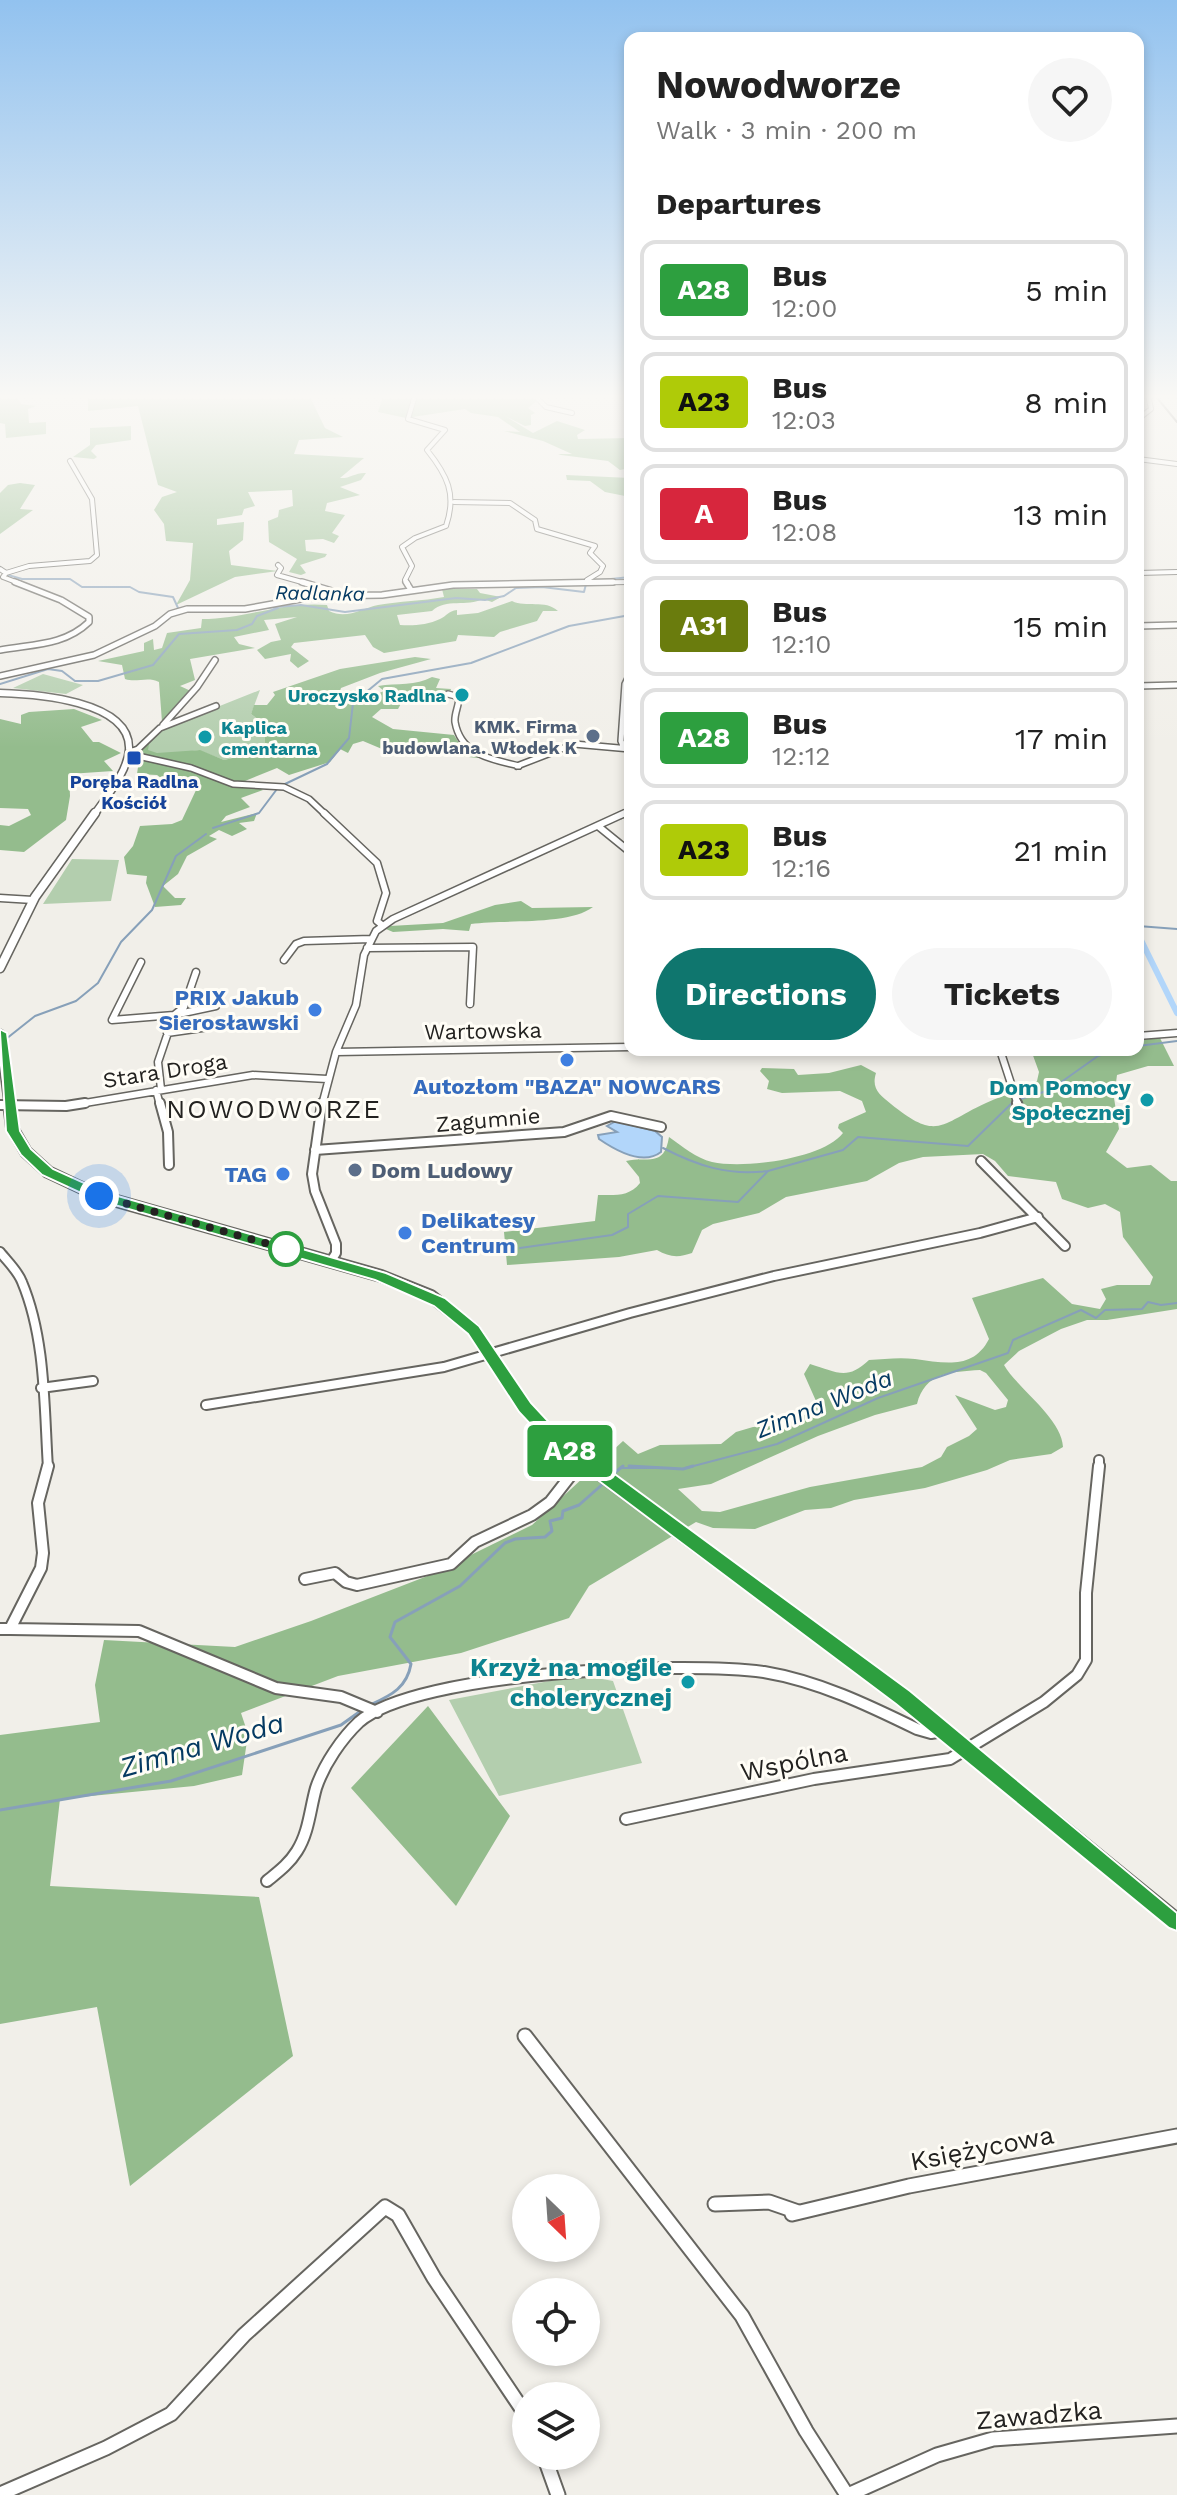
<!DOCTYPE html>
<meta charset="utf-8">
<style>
body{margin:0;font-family:"Work Sans",sans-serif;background:#f6f6f6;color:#222;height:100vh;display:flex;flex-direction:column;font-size:30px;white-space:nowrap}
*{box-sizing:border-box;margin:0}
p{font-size:26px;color:#767676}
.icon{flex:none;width:44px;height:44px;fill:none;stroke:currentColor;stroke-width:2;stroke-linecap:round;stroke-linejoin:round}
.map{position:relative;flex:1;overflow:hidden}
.side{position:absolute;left:624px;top:32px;width:520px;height:1024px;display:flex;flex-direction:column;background:#fff;border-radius:16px;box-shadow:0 4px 12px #0003}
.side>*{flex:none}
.badge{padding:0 16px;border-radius:6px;font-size:28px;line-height:52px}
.needle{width:52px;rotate:155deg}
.controls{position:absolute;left:512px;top:2174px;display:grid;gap:16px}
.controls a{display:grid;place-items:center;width:88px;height:88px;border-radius:50%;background:#fff;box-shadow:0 4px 12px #0003;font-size:40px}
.you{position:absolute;width:40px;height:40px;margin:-20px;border:6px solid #fff;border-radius:50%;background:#1a73e8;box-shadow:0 0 0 12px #1a73e833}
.map>.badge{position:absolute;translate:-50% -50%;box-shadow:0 0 0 4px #fff}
h2{padding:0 32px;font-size:30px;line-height:72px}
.round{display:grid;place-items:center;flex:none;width:84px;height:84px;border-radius:42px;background:#f6f6f6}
.overview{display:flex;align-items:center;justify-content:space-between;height:136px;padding:0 32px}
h1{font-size:38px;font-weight:700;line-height:60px}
.cta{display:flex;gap:16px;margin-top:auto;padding:16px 32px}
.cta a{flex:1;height:92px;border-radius:48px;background:#0f766e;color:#fff;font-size:32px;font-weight:700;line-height:92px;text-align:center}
.cta a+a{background:#f6f6f6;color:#222}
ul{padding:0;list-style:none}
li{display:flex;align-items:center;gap:24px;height:100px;margin:0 16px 12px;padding:0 16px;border:4px solid #e0e0e0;border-radius:16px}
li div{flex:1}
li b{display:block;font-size:30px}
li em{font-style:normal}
li .badge{min-width:88px;font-weight:700;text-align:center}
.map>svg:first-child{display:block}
.green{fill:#b3ceae}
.forest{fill:#94bc8d;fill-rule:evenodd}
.water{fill:#b2d6fa;stroke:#87a0b9;stroke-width:2}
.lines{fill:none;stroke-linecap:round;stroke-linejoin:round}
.stream-far1{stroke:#87a0b9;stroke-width:2}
.stream{stroke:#87a0b9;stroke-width:3}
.canal{stroke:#b2d6fa;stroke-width:6}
.minor-far5-casing{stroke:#666560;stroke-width:6}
.minor-far4-casing{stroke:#666560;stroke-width:8}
.minor-far3-casing{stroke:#666560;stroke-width:9}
.minor-far2-casing{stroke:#666560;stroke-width:12}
.minor-far1-casing{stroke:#666560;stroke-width:14}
.minor-casing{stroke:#666560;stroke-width:17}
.major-far3-casing{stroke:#666560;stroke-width:9}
.major-far2-casing{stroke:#666560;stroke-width:11}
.major-far1-casing{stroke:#666560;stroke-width:14}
.major-casing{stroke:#666560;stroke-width:17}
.minor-far5{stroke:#fff;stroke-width:4}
.minor-far4{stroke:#fff;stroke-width:5}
.minor-far3{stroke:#fff;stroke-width:6}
.minor-far2{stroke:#fff;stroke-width:8}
.minor-far1{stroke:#fff;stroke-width:10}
.minor{stroke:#fff;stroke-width:13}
.major-far3{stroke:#fff;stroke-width:6}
.major-far2{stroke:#fff;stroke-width:8}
.major-far1{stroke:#fff;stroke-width:10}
.major{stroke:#fff;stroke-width:13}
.rail{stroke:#504f4c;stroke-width:2}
.line{fill:#2d9f3f;stroke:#fff;stroke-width:2}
.walk{stroke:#232220;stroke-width:8;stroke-dasharray:0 14.4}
.culture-dot{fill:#0f9aa8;stroke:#fffdf6;stroke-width:3}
.service-dot{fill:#5c6f8a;stroke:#fffdf6;stroke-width:3}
.transit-dot{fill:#1a4fb4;stroke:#fffdf6;stroke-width:3}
.shop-dot{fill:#3f7fe0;stroke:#fffdf6;stroke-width:3}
.stop-dot{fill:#fff;stroke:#2d9f3f;stroke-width:4}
.labels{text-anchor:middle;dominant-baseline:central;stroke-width:6;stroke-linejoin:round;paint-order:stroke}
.far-culture-label{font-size:18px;font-weight:bold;fill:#0d838f;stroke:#fffdf6;text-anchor:end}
.far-service-label{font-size:18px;font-weight:bold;fill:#4e5e75;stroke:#fffdf6;text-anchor:end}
.far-transit-label{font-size:18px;font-weight:bold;fill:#164399;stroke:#fffdf6}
.far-water-label{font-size:20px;font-style:italic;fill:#053a62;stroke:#fffdf6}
.shop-label{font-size:22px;font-weight:bold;fill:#366cbe;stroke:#fffdf6;text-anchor:end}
.street-label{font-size:22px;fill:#232220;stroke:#fffdf6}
.culture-label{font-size:22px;font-weight:bold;fill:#0d838f;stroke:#fffdf6;text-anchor:end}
.service-label{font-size:22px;font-weight:bold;fill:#4e5e75;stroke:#fffdf6;text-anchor:start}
.water-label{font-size:24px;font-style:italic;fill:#053a62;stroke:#fffdf6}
.quarter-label{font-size:26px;letter-spacing:2px;fill:#232220;stroke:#fffdf6}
.near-culture-label{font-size:26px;font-weight:bold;fill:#0d838f;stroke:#fffdf6;text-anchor:end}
.near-street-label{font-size:26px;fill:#232220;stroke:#fffdf6}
.near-water-label{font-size:28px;font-style:italic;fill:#053a62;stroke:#fffdf6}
</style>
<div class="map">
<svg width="1177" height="2495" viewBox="0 0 1177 2495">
<rect width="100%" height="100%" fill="#f1efe9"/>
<path class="green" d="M43 674 83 685 66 694 13 688Z
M260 690 251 714 264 724 265 750 224 760 198 750 140 760 145 742 162 729Z
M72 859 119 860 111 901 43 904Z
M581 1675 613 1681 642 1763 499 1796 449 1700Z"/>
<path class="forest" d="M0 399H18L21 404 36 406 28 409 29 423 46 422V434L6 438 5 424 0 423Z
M88 399H311L325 428 343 437 299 440 294 454 364 458 340 478C349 479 356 472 366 473L361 480 340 487 360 495 327 503 325 511 345 515 332 533 339 536 334 543 323 539 305 540 306 551 327 554 325 557 300 565 306 573 301 575 289 572 297 559 269 542 268 521 278 517 279 510 293 506 292 490 248 492 255 506 244 509 242 515 217 519V525L244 522 243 540 229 551 231 565 278 571 235 577 176 605 190 580 193 543 166 541 164 524 154 510 162 497 177 492 158 485 138 406 88 411Z
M382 399H539L528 408 535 413 531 415V425L525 426 505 416 533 433 557 421 585 430 577 435 578 439 630 438V468L620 470 608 461 561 455 558 454H572L543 441 504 431 520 432 498 417 471 413 465 409 406 418 378 412Z
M131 426V440L96 445 91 451 97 457 94 459 73 457 90 445V428Z
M566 475 630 478V497L605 492 590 481 567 480Z
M20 483 35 485 20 509 33 510 0 534V493L8 485Z
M442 589H477L480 593 501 597 492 602 483 599C467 607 446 598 432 611L397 615 400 625C412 626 428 625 440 619 447 616 448 611 457 610V615L478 613 512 601C526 608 545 599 558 611H543L537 621 500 632 494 637 458 635 456 641 384 653 373 647 365 635 294 643 291 647 309 661 298 668 290 661 291 654 265 659 257 650 271 642 281 640 275 624 297 617 264 620 269 630 234 637 239 644 255 648 190 659 195 680 180 686 193 692 162 722 159 682C147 676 137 683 125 679L122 665 98 661 144 651V643L153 639 154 650 162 648 167 633 201 628 202 619C245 619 284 601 327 605L329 611C347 620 362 608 378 605 400 601 422 601 444 597Z
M415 657 431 659 380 673 341 688 340 691 357 690 370 697 384 691 378 686C397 683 416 686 432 677L440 679 436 688 451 689 450 692 407 693 398 709H381L372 717 393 729 454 735 461 746 479 758 382 749 363 741 353 744 348 753 340 749 330 762 289 775 277 768 245 781 263 790 241 798 250 807 226 816 221 822 257 813 254 821 239 823 247 829 232 836 219 830 209 836 217 839 187 856 178 874 163 886 175 898H186L181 905 155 907 146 883 147 876 127 874 124 857 133 846 140 826 172 824 182 820 197 788 184 783 169 784 157 775 137 774 141 746 149 744 148 750 157 753 200 750 224 760 265 750 264 724 251 714 254 705H267L275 695 273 692 340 669Z
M74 709 102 720 81 727 93 742H99L121 753 104 761 113 771 69 774 70 796 66 820 24 852 0 850V825L9 826 31 815 28 809 0 808V719L21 724V715L29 712Z
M521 901 532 908 593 907C568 926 503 919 471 924L469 931 443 929 393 932 386 929 390 926 443 923 495 905Z
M1160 1038 1174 1066H1148L1117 1075 1114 1098 1119 1129 1106 1152 1127 1168 1151 1165 1171 1181H1177V1309L1107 1320H1087L1061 1329 1019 1351 1004 1365C1017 1388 1062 1418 1063 1447L1051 1454 1010 1460 987 1470 925 1488 854 1500 831 1508 805 1510 755 1529 713 1528 696 1522 589 1586 569 1618 461 1653 338 1676 241 1713 248 1734 242 1775 194 1786 60 1799 50 1886 259 1897 293 2056 130 2186 97 2007 0 2024V1735L100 1722 95 1685 104 1640 235 1647 311 1621 430 1575 532 1525 623 1441 638 1454 660 1445 721 1444 736 1432 753 1427 783 1425 813 1411 816 1401 804 1374 810 1364C837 1372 847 1381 869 1360 884 1359 900 1357 915 1359 945 1363 973 1370 989 1339L972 1298 1043 1278 1072 1304 1100 1309 1106 1299 1101 1289 1117 1285H1150L1153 1277 1123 1237 1120 1212 1105 1204 1088 1208 1062 1199 1056 1182 1008 1176 995 1161 983 1154 923 1157 899 1163 867 1181 786 1197 759 1213 713 1224 702 1230 692 1253C678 1258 669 1257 657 1250L619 1257 507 1265 504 1232 595 1221 598 1195C615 1195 629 1197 640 1183L639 1177 626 1161C648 1156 664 1168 669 1137 683 1147 696 1158 712 1162 744 1169 823 1159 843 1133L838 1128 839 1124 866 1112 862 1101 840 1091 782 1093 767 1089 769 1081 760 1071 762 1068 794 1069 798 1075 829 1073 861 1065 876 1073C871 1089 880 1095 891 1104 938 1142 940 1124 986 1103 1003 1095 1021 1092 1037 1081L1039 1072 1031 1050H1138V1040ZM980 1370 986 1373 1008 1400 1006 1407 995 1410 955 1395 977 1429 969 1436 947 1447 941 1457 922 1467 810 1487 720 1512 702 1511 678 1489 711 1484 818 1436 875 1415 917 1404C925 1372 951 1372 980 1370Z
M428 1706 510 1816 456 1906 351 1788Z"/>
<path class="water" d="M616 1121 655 1131 662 1137 661 1152C643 1166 615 1150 599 1139L598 1135 617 1132 607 1126Z"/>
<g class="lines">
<path class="stream-far1" d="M8 575 22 579H70L82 587H130L139 592 173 597 178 608
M592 581 630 577
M265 608 301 605 345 612 456 598 485 600 504 596 516 588 542 587 584 592 586 584
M0 684 48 669 62 671 75 681H98L153 665 179 634 237 630 252 624 257 616 278 608
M285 784 327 764 349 738 353 703 382 679 471 663 569 626 630 615
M213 828 259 813 277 789
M1138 926 1177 929
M6 1039 35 1016 76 1001 98 983 121 942 152 910 176 856 206 834
M1138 1046 1177 1041
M1021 1099 1050 1090 1098 1056 1118 1050
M663 1148C698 1166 728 1176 768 1171
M520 1248 612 1235 628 1227V1214L658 1196 738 1202 768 1171 843 1150 858 1137 968 1146 1014 1101
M620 1468H669
M686 1468 777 1444 878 1398 1008 1353 1013 1340 1081 1310 1096 1318 1105 1310 1142 1309 1148 1302 1161 1305 1177 1303"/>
<path class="stream" d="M629 1466 683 1469 693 1466
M612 1475 623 1466
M372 1704C392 1695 407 1687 411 1664L390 1637 395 1622 460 1586 505 1543 515 1539 545 1537 552 1531 550 1521 562 1518 563 1511 579 1505 605 1482
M0 1810 171 1781 341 1725 362 1710"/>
<path class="canal" d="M1138 934 1177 1013"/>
<defs>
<path id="minor-far5" d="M538 399 546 407 572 413
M1138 419 1151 409 1149 399
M1138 459 1177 464
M454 502 510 503 535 520 537 529 595 546 590 553 603 566 600 572 587 580
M278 565 281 568 277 575 309 584
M0 569 6 573 3 577 21 584
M6 573 29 566 90 561 97 555 92 499 70 461
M1138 573 1177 572
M408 584 405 580 412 566 402 547 415 538 446 526C457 494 447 475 427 450L445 430 408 419 414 399
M495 584 630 582"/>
<path id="minor-far4" d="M302 582 332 591 331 594
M406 582 411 590
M1138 626 1177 625
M0 650C32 644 64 646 89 622V617L61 600 15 582
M0 676 94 655 155 626 170 614 187 609H245L317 596 382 595 453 585 613 582
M1138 686 1177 685
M448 694 459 697C459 706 454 714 455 722 461 756 492 759 519 766
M163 725 197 687 215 660
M624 748 621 741 625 684 630 674
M130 752 138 749 160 728 216 706
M129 754 191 768 233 784 284 787 309 799 326 815
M517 766 574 744 630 749
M621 815 630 811"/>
<path id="minor-far3" d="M324 813 377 863 386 893 377 921 382 925
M598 826 630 852
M0 898 33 900
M367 948 473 947 470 1004
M284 960 296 944 304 941 371 939
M141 962 112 1020 174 1015 216 1006
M167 1033 216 1026
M1138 1036 1177 1033
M1000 1050 1018 1105
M336 1052 630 1047
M161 1089 158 1062 174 1015 184 1007 196 972
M156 1090 160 1105
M73 1105 253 1075 327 1079
M322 1105 336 1052 356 1005 364 955 376 931 393 919 625 813"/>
<path id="minor-far2" d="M160 1103 168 1132 169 1165
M322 1103 312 1174 315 1191 336 1244V1253L331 1261
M1017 1103 1020 1112
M0 1105 66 1106 85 1103
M315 1150 564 1132 611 1116 661 1127
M981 1161 1065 1246
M0 1252C7 1261 18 1271 22 1282 46 1339 44 1408 48 1468
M41 1388 93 1381
M206 1405 444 1367 630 1313 774 1276 980 1233 1038 1217
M576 1468 582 1461
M1099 1468V1460"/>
<path id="minor-far1" d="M305 1579 335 1573 346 1582 357 1585 451 1564 475 1542 532 1515 550 1502 578 1466
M0 1629H10L41 1568 43 1553 38 1503 48 1466
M10 1629 139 1631 276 1688 341 1697 377 1712
M626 1819 814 1779 950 1759 1044 1702 1077 1675 1086 1660V1593L1099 1466
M267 1881C278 1872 289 1864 297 1851 309 1832 310 1809 316 1788 324 1764 342 1738 359 1722 417 1671 685 1661 764 1672 818 1681 868 1705 917 1729L931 1733 943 1731"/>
<path id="minor" d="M525 2036 742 2316 806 2431 847 2495
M715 2204 769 2202 798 2212
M792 2214 909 2186 1177 2136
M544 2456 558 2495
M0 2494 106 2448 171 2414 244 2335 385 2207 398 2215 434 2278 526 2415
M848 2495 937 2455 993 2439 1177 2426"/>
<path id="major-far3" d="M0 693C34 694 132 700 129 750 127 773 106 797 94 815"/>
<path id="major-far2" d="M0 968 35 897 95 813
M0 1034 9 1105"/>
<path id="major-far1" d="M9 1103 12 1128 26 1152 48 1172 99 1196 381 1276 431 1296 474 1330 525 1408 553 1438 594 1468"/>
<path id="major" d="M591 1466 903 1698 1177 1921"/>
</defs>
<use href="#minor-far5" class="minor-far5-casing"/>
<use href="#minor-far4" class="minor-far4-casing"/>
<use href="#minor-far3" class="minor-far3-casing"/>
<use href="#minor-far2" class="minor-far2-casing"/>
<use href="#minor-far1" class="minor-far1-casing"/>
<use href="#minor" class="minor-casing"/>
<use href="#major-far3" class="major-far3-casing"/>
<use href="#major-far2" class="major-far2-casing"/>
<use href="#major-far1" class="major-far1-casing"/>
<use href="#major" class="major-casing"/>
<use href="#minor-far5" class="minor-far5"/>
<use href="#minor-far4" class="minor-far4"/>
<use href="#minor-far3" class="minor-far3"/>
<use href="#minor-far2" class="minor-far2"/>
<use href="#minor-far1" class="minor-far1"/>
<use href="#minor" class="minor"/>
<use href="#major-far3" class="major-far3"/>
<use href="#major-far2" class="major-far2"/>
<use href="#major-far1" class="major-far1"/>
<use href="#major" class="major"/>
<path class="rail" d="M1158 399 1177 422"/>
</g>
<linearGradient id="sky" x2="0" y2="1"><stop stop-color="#92c2ef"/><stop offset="0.53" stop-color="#f9f8f5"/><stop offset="1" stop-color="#f9f8f5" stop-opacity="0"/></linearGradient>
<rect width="1177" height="748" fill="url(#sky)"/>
<path class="line" d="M0 1029 7 1033 20 1131 31 1149 53 1169 104 1192 386 1273 445 1298 479 1326 531 1403 559 1433 910 1691 1177 1913V1931L1169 1928 896 1704 547 1442 519 1412 468 1334 434 1306 375 1280 94 1199 42 1175 21 1155 6 1131 0 1033Z"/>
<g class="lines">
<path class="walk" d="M99 1196 286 1249"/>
</g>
<g class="culture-dot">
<circle cx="462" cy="695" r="8"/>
<circle cx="205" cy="737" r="8"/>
<circle cx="1147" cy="1100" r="8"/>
<circle cx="688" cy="1682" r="8"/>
</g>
<g class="service-dot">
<circle cx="593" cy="736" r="8"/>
<circle cx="355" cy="1170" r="8"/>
</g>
<rect class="transit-dot" x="126" y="750" width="16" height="16" rx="4"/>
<g class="shop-dot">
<circle cx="315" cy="1010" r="8"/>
<circle cx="567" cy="1060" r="8"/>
<circle cx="283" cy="1174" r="8"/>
<circle cx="405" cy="1233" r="8"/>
</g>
<circle class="stop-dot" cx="286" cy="1249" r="16"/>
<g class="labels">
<g class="far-culture-label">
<text x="446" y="695">Uroczysko Radlna</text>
<text x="221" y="727" text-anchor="start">Kaplica<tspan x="221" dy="21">cmentarna</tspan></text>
</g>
<g class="far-service-label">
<text x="577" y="726">KMK. Firma<tspan x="577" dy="21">budowlana. Włodek K</tspan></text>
</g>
<g class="far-transit-label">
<text x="134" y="781">Poręba Radlna<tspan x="134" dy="21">Kościół</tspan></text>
</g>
<g class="far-water-label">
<text transform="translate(320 593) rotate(1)">Radlanka</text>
</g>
<g class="shop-label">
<text x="299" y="997">PRIX Jakub<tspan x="299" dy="25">Sierosławski</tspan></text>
<text x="567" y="1086" text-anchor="middle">Autozłom "BAZA" NOWCARS</text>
<text x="267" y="1174">TAG</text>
<text x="421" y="1220" text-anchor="start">Delikatesy<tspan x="421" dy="25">Centrum</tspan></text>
</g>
<g class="street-label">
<text transform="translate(483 1031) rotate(-1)">Wartowska</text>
<text transform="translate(165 1071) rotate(-9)">Stara Droga</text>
<text transform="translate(488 1120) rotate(-5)">Zagumnie</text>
</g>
<g class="culture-label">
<text x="1131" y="1087">Dom Pomocy<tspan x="1131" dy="25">Społecznej</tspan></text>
</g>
<g class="service-label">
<text x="371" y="1170">Dom Ludowy</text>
</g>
<g class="water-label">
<text transform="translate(824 1404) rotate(-22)">Zimna Woda</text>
</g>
<g class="quarter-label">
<text x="274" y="1109">NOWODWORZE</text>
</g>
<g class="near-culture-label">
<text x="672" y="1667">Krzyż na mogile<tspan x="672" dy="30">cholerycznej</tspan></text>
</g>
<g class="near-street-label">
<text transform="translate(794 1762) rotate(-11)">Wspólna</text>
<text transform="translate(982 2148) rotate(-11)">Księżycowa</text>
<text transform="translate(1039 2415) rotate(-5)">Zawadzka</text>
</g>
<g class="near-water-label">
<text transform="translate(202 1745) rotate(-16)">Zimna Woda</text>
</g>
</g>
</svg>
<div class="controls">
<a><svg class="needle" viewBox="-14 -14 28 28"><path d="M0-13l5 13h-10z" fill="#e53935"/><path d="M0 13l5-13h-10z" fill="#767676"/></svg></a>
<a><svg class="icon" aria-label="locate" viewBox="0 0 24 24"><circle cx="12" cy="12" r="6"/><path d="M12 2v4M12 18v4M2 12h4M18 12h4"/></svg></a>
<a><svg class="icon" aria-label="layers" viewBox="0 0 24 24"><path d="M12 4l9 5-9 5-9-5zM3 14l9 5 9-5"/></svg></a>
</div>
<div class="you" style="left:99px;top:1196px"></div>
<b class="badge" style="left:570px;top:1451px;background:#2d9f3f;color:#fff">A28</b>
<section class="side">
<div class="overview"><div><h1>Nowodworze</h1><p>Walk · 3 min · 200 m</p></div><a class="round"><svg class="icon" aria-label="heart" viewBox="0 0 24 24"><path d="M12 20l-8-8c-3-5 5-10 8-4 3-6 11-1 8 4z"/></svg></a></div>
<h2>Departures</h2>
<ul>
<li><span class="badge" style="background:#2d9f3f;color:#fff">A28</span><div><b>Bus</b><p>12:00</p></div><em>5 min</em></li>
<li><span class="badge" style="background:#afcb08;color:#111">A23</span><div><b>Bus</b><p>12:03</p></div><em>8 min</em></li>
<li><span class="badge" style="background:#d7263d;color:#fff">A</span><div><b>Bus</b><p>12:08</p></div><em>13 min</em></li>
<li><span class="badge" style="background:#6a7c0d;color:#fff">A31</span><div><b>Bus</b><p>12:10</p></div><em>15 min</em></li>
<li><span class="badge" style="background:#2d9f3f;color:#fff">A28</span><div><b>Bus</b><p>12:12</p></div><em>17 min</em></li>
<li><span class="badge" style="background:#afcb08;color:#111">A23</span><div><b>Bus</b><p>12:16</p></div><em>21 min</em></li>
</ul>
<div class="cta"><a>Directions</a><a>Tickets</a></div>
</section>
</div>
